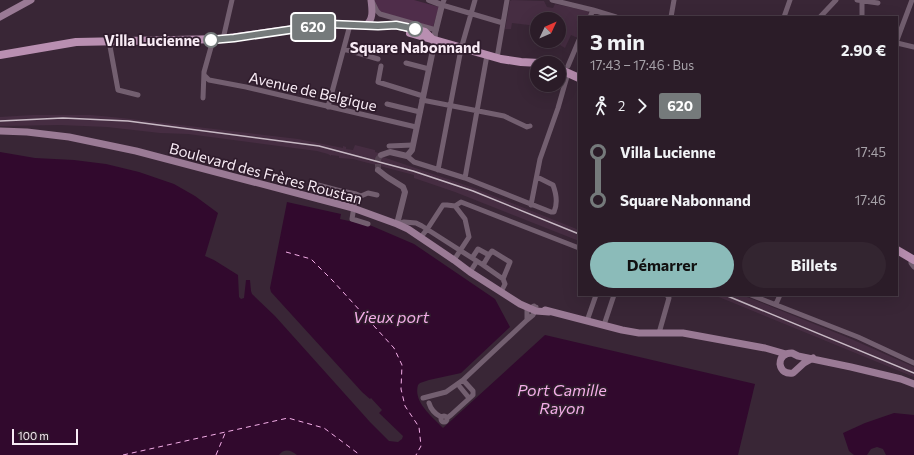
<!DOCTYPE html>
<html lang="fr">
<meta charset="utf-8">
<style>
body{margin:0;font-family:Commissioner,sans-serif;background:#332530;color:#f1f3f6;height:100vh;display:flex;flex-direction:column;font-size:15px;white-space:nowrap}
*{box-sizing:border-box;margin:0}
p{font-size:13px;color:#a6a1a8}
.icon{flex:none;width:22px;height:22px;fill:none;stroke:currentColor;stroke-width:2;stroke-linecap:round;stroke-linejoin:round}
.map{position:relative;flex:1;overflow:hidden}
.details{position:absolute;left:578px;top:16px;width:320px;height:280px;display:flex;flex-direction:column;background:#2b1c28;border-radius:0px;box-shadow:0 4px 16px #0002,0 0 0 1px #473a45}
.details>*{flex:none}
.badge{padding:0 8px;border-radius:3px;font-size:14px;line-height:26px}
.needle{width:26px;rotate:46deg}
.controls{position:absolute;left:530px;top:12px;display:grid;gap:8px}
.controls a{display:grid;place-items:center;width:36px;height:36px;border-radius:50%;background:#2b1c28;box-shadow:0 4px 16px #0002,0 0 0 1px #473a45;font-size:20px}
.scale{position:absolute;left:12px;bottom:10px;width:66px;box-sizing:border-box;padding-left:4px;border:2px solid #f8ebf5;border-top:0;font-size:11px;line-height:14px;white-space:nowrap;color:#f8ebf5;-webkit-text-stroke:3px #2f1c2c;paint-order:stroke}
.map>.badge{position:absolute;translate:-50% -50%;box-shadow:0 0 0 2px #fff}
.legs{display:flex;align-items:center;gap:6px;height:44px;padding:0 12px;font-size:13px}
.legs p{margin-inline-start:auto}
.overview{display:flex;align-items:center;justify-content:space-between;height:68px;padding:0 12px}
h1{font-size:22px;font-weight:700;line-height:30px}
.cta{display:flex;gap:8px;margin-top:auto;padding:8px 12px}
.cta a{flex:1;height:46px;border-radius:24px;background:#8bbbb9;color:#111;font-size:16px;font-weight:700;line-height:46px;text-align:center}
.cta a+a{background:#332530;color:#f1f3f6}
ul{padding:0 12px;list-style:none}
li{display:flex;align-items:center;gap:14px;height:48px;font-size:15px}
li i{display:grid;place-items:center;width:6px;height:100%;margin:0 5px;background:currentColor}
li i::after{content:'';width:10px;height:10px;margin:-5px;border:3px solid;border-radius:50%;background:#2b1c28}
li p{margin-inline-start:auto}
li:first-child i{background:linear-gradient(#0000 50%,currentColor 0)}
li:last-child i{background:linear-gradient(currentColor 50%,#0000 0)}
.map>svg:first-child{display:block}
.built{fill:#462d42}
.green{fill:#4f2d4a}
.water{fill:#31092d}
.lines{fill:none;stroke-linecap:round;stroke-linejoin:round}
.ferry{stroke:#f4aee8;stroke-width:1;stroke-dasharray:5 4;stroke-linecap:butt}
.tertiary-tunnel{stroke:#564453;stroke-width:6;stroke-dasharray:6 3;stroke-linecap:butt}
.minor{stroke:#735f70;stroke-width:5}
.tertiary{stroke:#735f70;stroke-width:6}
.secondary{stroke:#9a7a95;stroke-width:7}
.primary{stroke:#b98fb1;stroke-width:8}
.rail{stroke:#c8bac5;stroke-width:1.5}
.line-1-casing{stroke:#fff;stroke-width:9}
.line-1{stroke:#757a7b;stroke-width:6}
.stop-1-dot{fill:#fff;stroke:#757a7b;stroke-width:2}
.labels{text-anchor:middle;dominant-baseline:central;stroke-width:3.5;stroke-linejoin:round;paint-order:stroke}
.stop-label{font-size:15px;font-weight:bold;fill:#f8ebf5;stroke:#2f1c2c;text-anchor:end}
.street-label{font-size:15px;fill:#f8ebf5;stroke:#2f1c2c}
.water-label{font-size:16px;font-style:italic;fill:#f4aee8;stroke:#2f1c2c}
</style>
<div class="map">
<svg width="914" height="455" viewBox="0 0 914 455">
<rect width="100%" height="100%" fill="#392636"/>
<path class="built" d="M512 0 542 1H544L547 7 553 8 555 4 588 11 589 13 587 17H579V36L578 38 571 35 565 48 560 45 562 40 559 39 560 30 559 29V19H537V26L512 23 511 29H505L510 1Z
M33 115H91L122 118 298 139 343 148V146L346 147V149L353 150 355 145 375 150V152L379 153 383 157 474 188 579 230V241L455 192 414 178V175L353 159 339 158V156L331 155V156L328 154 317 151 188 134 160 133 107 127 60 125 0 126V117Z
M714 295H742L849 338 914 367V377Z"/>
<path class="green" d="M374 0H414L439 7 433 27 380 12 375 4Z"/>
<path class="water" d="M0 152 35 158 74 160 106 164 139 172 174 184 195 196 218 213 205 256 214 260 238 275 239 297 241 299 244 298 246 280H250L251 291 252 294 275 316 370 422 389 441 398 442 402 439 403 436 379 413 382 410 371 398 370 399 362 392 271 292 270 288 287 202 341 214 340 219 372 226 414 244 495 299 510 327 461 373 429 380 420 383 418 385C413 402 432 416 443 428L545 335 755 384 738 455H297C291 450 284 448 279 455H0Z
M894 413 914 415V455H886L883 449 877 447 871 449 867 455H854L849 451 843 433 865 423Z"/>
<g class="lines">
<path class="ferry" d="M286 252 311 259 333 281 394 348 402 365 401 389 405 406 419 427 421 446 416 455
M123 455 288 418 324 428 360 455
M216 455 226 431"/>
<path class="tertiary-tunnel" d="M378 170V159L381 155"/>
<path class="minor" d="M444 0 442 5 503 23
M552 0 593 10 616 17
M857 0 878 3
M373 3 377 11 380 14 436 30
M590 17 593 10
M671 17 674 0
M784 17 790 0
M820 17 836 0
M862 17V1
M223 39 232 0
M897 40 912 0
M109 41 118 90 138 95
M897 43 914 47
M344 49 378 59
M497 58 507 0
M406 63 429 69
M381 66 378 82 423 96
M568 66 579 40
M205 76 209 80 246 87 416 127
M203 98 204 72 213 40
M422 100 504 116 527 127 530 126
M387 104 420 112
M328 107 350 25
M389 146 413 145
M407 156 414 162 465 178 551 212H554C558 203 556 193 553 185L537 177
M438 170 461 49 475 0
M465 178 487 55
M318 185 337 190
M356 194 361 196 368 193 377 195
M334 203 337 190 356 194 352 219 368 224
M531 205 540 159 558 108 568 73
M455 206 461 202 579 248
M397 224 404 222 416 223 422 226 483 265 503 279 505 284 501 292
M421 237 428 228 443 205H447L455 206
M489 255 492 251 510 262 503 279
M472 258 478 249 489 255 483 265
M911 259V263L914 267
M454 260 469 237 465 219 455 206
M470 272 477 261
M751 295 858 337 914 363
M776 304 780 295
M534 306 527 310V320L533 315 536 307
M588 321V318L596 295
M604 325 614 295
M659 333 669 298 667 295
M460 387 469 398
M423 398 446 392 463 380
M429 403C431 410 435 414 441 417
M441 419a3 3 0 1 1 6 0a3 3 0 1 1-6 0Z
M447 418 451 415 473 395V391L463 380 527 320"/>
<path class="tertiary" d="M381 155 390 152 407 156 412 150 434 45 435 33 442 5 429 0
M378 170 387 177 403 187 405 192 397 224"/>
<path class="secondary" d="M0 17 31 0
M366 25C374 19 372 9 371 0
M0 131 27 132 69 137 136 151 353 208 397 224 408 229 454 260 470 272 520 304 536 311 549 312
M545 310 622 330 639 333H683L765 348 786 354
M813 358 804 363 793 373C786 374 781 371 780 364 780 356 785 353 792 353L798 356 851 367 901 379 914 384"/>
<path class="primary" d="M410 33 501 59 521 62 539 63
M0 55 76 42 223 39 330 24 378 26 396 25 425 32 434 41
M559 69 579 78
M897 250 914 260"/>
<path class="rail" d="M0 121 63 118 128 121 319 146 413 171 473 191 579 234
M725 295 914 373"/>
</g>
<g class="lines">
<defs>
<path id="line-1" d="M211 40 234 38 330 24 378 26 396 25 415 29"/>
</defs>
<use href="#line-1" class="line-1-casing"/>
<use href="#line-1" class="line-1"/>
</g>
<g class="stop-1-dot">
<circle cx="415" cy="29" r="7"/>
<circle cx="211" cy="40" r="7"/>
</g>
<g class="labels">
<g class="stop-label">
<text x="200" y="40">Villa Lucienne</text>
<text x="415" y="47" text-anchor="middle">Square Nabonnand</text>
</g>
<g class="street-label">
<text transform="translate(313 91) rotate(13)">Avenue de Belgique</text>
<text transform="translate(266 173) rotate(15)">Boulevard des Frères Roustan</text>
</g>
<g class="water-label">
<text x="391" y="316">Vieux port</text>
<text x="562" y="389">Port Camille<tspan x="562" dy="18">Rayon</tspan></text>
</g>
</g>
</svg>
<div class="controls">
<a><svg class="needle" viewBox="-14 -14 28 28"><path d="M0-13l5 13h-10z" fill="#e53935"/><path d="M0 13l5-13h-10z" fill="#a6a1a8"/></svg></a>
<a><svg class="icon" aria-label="layers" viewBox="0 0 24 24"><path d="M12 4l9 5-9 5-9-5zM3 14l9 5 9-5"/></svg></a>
</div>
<div class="scale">100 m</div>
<b class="badge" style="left:313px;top:27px;background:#757a7b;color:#fff">620</b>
<section class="details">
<div class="overview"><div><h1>3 min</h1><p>17:43 – 17:46 · Bus</p></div><b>2.90 €</b></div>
<div class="legs"><svg class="icon" aria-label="walk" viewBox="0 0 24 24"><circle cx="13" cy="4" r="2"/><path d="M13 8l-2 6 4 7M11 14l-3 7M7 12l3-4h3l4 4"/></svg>2<svg class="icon" aria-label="forward" viewBox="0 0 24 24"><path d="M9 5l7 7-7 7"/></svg><b class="badge" style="background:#757a7b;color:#fff">620</b></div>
<ul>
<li><i style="color:#757a7b"></i><b>Villa Lucienne</b><p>17:45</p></li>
<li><i style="color:#757a7b"></i><b>Square Nabonnand</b><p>17:46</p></li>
</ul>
<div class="cta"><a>Démarrer</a><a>Billets</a></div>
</section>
</div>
